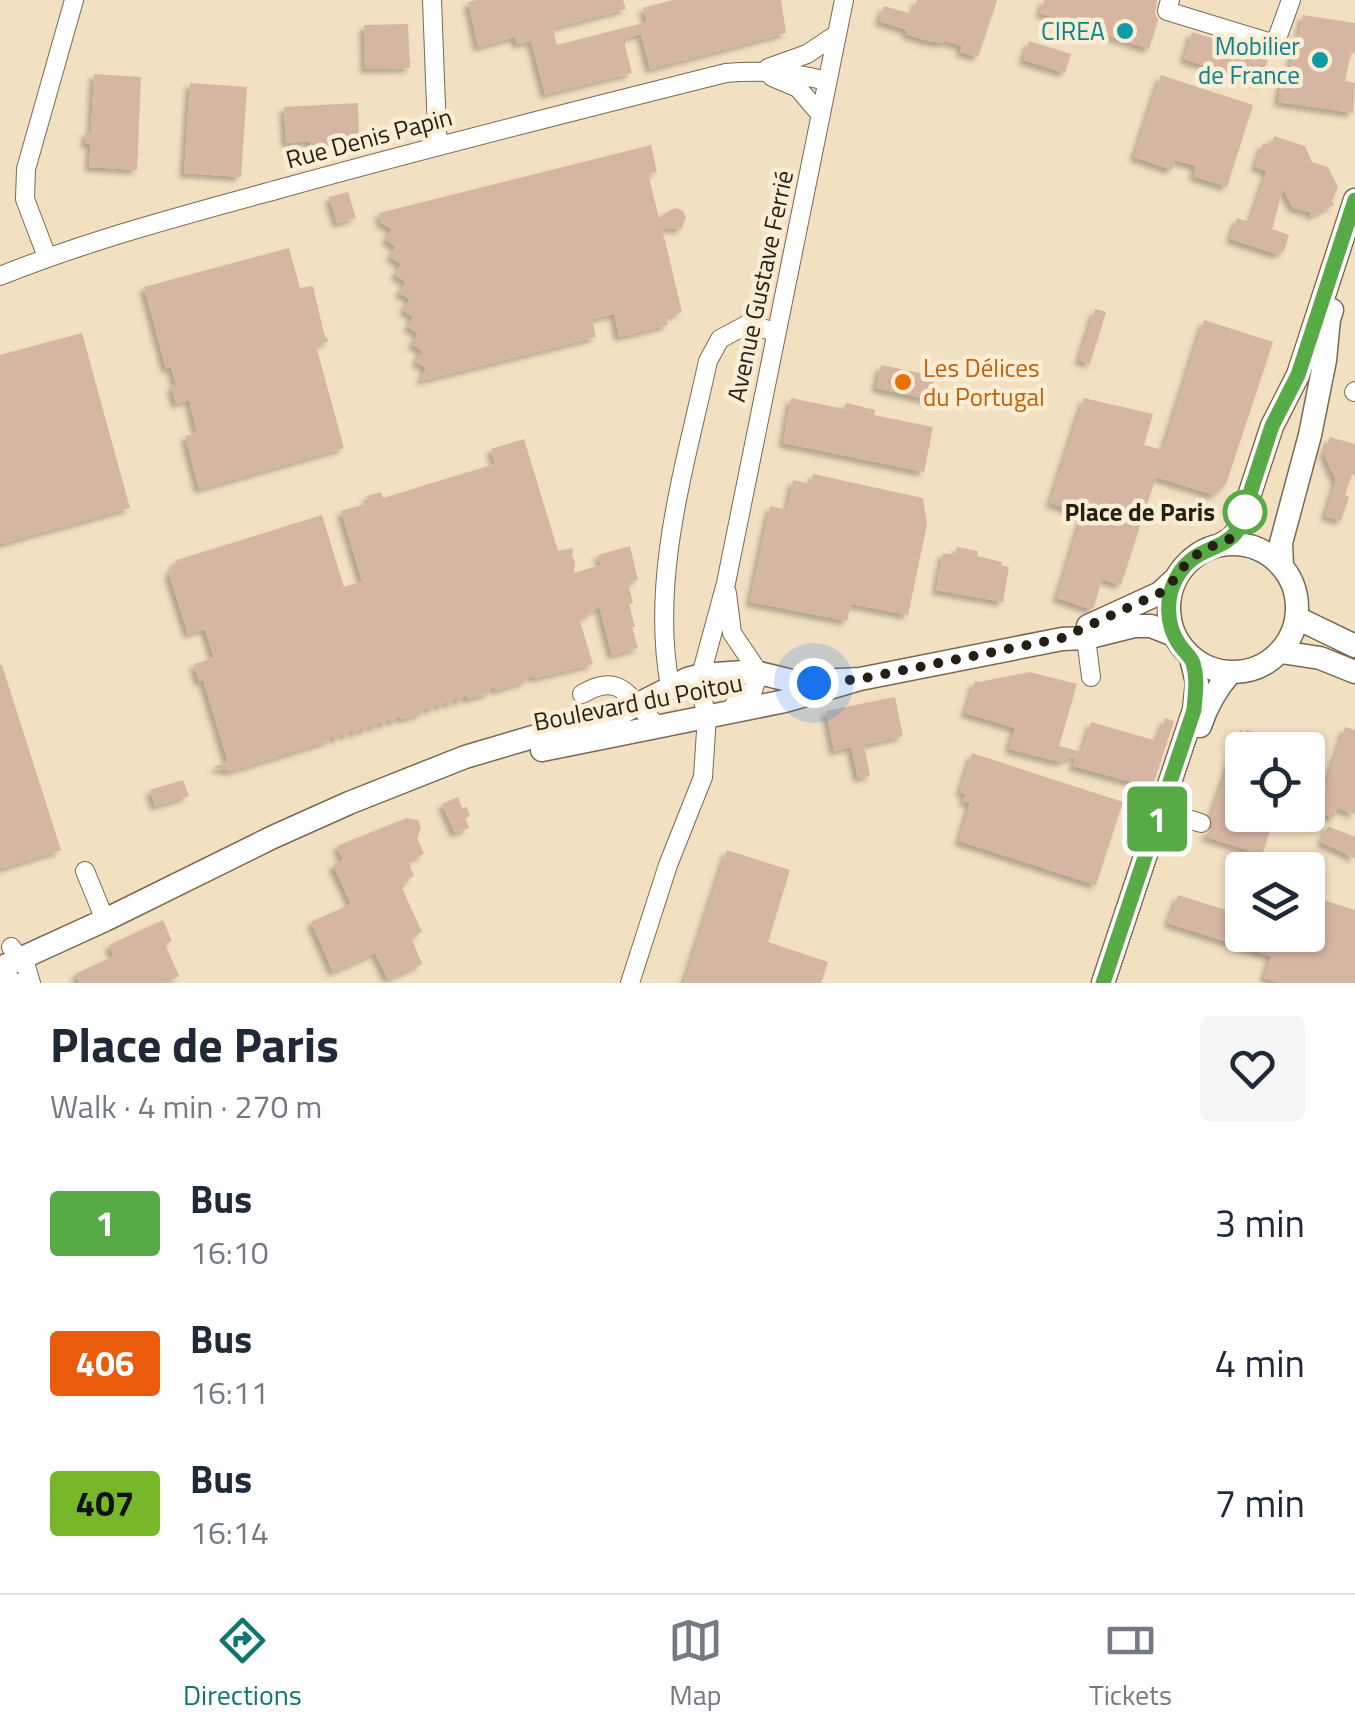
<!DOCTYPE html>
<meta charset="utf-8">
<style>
body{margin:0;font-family:"Titillium Web",sans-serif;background:#f6f6f7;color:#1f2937;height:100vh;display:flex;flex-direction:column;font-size:38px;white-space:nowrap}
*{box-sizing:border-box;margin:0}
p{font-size:32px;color:#747a83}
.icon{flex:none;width:55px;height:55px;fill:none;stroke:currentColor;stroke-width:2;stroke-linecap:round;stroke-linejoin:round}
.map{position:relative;height:983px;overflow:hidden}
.details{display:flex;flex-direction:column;background:#fff;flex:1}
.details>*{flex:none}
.badge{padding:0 20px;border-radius:8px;font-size:35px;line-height:65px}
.controls{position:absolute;left:1225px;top:732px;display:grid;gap:20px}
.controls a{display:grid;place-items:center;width:100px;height:100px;border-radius:10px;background:#fff;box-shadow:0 2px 8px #0004;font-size:50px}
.you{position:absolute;width:50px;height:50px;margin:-25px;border:8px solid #fff;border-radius:50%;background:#1a73e8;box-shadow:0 0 0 15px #1a73e833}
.map>.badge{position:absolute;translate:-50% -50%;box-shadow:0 0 0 5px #fff}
.round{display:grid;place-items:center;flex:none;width:105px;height:105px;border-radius:10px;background:#f6f6f7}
.head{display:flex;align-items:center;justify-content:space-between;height:170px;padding:0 50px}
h1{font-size:48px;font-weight:700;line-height:75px}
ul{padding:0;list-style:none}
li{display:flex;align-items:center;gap:30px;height:140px;padding:0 50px}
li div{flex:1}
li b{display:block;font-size:38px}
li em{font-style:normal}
li .badge{min-width:110px;font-weight:700;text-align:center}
.dock{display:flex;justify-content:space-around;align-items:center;height:140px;border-top:2px solid #e0e1e3;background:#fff;font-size:28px;color:#747a83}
.dock a{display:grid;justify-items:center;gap:5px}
.dock .selected{color:#0f766e}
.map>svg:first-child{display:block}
.building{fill:#d5b6a3;filter:url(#shadow)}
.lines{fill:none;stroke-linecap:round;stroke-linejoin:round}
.minor-casing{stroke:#7a694f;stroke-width:20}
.major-casing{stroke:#7a694f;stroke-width:25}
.minor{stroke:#fff;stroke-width:18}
.major{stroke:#fff;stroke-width:22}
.line-casing{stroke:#fff;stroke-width:22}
.line{stroke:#57aa46;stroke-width:15}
.walk{stroke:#261f14;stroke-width:10;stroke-dasharray:0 18}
.culture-dot{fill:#0f9aa8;stroke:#fcedd5;stroke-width:4}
.food-dot{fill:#e8710a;stroke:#fcedd5;stroke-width:4}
.stop-dot{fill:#fff;stroke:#57aa46;stroke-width:5}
.labels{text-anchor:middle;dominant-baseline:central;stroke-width:9;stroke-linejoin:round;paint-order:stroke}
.culture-label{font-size:25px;fill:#0d838f;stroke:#fcedd5;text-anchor:end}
.street-label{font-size:25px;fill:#261f14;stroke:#fcedd5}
.food-label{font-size:25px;fill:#c56008;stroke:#fcedd5;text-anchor:start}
.stop-label{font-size:25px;font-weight:bold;fill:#261f14;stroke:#fcedd5;text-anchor:end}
</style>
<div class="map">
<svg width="1355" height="983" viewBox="0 0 1355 983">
<defs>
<filter id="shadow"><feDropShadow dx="-4.5" dy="4.5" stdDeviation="2.5" flood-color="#0004"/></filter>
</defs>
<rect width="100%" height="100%" fill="#f2e0c2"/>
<path class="building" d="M476 0H623L626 9 553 28 557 45 647 22 643 8 673 0H781L786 33 650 69 641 34 626 38 625 46 632 73 545 94 531 41 517 44 515 37 478 47 468 2Z
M917 0H997L978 57 960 52 962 46 946 41 942 43 928 41 906 34 907 30 879 21 884 6 912 14Z
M1044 0H1157L1155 13 1158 20 1149 49 1040 13Z
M1303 15 1355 23V53L1351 52 1345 81 1355 83 1353 113 1278 102 1283 72 1289 73 1296 34H1299Z
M408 24 410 68 365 69 364 25Z
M1192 32 1269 55 1261 83 1184 59Z
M1029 41 1071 54 1065 73 1023 60Z
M94 74 141 77 137 170 89 167 91 144H85L86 132 91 133Z
M1161 75 1253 105 1227 187 1193 176 1196 166 1175 160 1172 170 1134 157Z
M190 83 247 87 241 177 184 173Z
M358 103 359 138 333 139V147L310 146V141L286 143 284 107Z
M1274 136 1305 146 1312 162 1328 167 1338 187 1332 201 1334 205 1311 216 1310 212 1293 208 1283 189 1272 229 1289 235 1284 251 1277 254 1230 239 1237 218 1250 222 1267 171 1255 167 1263 143 1271 145Z
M651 145 657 172 648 174 659 218 670 210 676 208 683 211 686 218 681 229 662 228 682 312 666 317 668 325 619 337 614 314 592 319 596 337 420 381 426 368 416 362 422 351 412 344 418 334 408 327 413 317 403 310 410 299 399 293 406 282 395 275 401 264 390 257 396 247 386 240 392 229 381 223 379 213Z
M348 192 356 218 337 223 329 197Z
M289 248 300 288 313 286 324 334 329 341 316 346 344 448 199 489 185 436 197 433 189 400 176 404 171 386 176 385 171 367 166 369 144 287Z
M1095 309 1106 312 1090 364 1079 360Z
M1204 320 1273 342 1226 484 1214 495 1156 477 1121 585 1102 579 1094 607 1090 609 1057 598 1083 514 1050 503 1084 398 1153 414 1144 445 1163 450Z
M82 333 130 508 0 544V355Z
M881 365 935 376 930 400 876 388Z
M791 398 844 409 846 403 875 410 874 415 933 427 924 472 783 443Z
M1330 437 1355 444V475L1352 474 1345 495 1349 497 1341 521 1325 516 1336 481 1324 454Z
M524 439 558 551 573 548 572 556 575 561 574 573 601 565 598 555 630 546 638 580 628 583 633 603 629 604 635 627H632L638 648 612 655 599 606 580 621 593 664 535 678 530 675 526 681 497 690 492 687 488 693 469 699 464 695 460 702 454 698 450 705 445 701 441 707 436 704 431 710 426 707 422 713 403 719 398 716 394 722 388 719 384 725 379 722 375 728 369 725 365 731 360 728 356 734 351 730 346 737 341 733 337 740 332 736 328 741 231 771 213 767 228 762 203 680 199 682 194 664 214 658 205 629 188 634 169 574 177 560 322 515 344 587 362 581 341 511 369 503 367 496 381 492 383 498 495 464 491 449Z
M813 474 923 498 927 524 908 615 851 604 847 621 750 602 770 506 787 510 793 480 811 484Z
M957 547 978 551 977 556 1002 562 1001 565 1009 567 1003 602 936 590 943 553 955 555Z
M0 665H2L61 850 0 869Z
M1030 672 1077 684 1059 746 1082 752 1091 722 1157 741 1165 718 1174 721 1146 806 1134 802 1139 784 1073 766 1076 755 1060 762 1009 749 1015 728 965 713 975 681 979 682Z
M895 697 903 736 864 745 870 776 858 778 851 747 834 751 826 711Z
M1345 727 1355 730V814L1337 808 1334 818 1317 812Z
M1241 729 1244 737 1246 730 1302 748V750H1242V815H1275L1262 855 1204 836 1213 828 1211 816Z
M972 753 1123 802 1096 885 959 841 970 803 963 801 966 794 960 792Z
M183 780 189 796 155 806 150 790Z
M458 797 462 808 467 807 470 816 465 818 469 828 455 833 442 804Z
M407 818 418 820 421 828 417 838 424 854 408 861 414 876 403 881 406 886 402 888 422 932 411 937 422 964 388 979 375 953 333 972 311 922 351 904 333 865 343 860 337 846Z
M1328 826 1355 837V858L1321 842Z
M727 850 790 870 768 942 828 962 821 983H684Z
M1308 878 1322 883 1317 898 1355 910V983H1280L1264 978 1271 956 1168 923 1178 895 1242 915V935H1308Z
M163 920 172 941 165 944 179 976 164 983H80L75 974 114 956 109 945Z"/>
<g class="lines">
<defs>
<path id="minor" d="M432 0 437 132 439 145
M1170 0 1167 11 1275 44 1291 0
M768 68 807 54 837 34
M772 77 798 88 820 114
M47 257 25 199 26 169 74 0
M0 276C92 239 188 214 283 188 430 147 578 110 726 73 761 70 793 72 827 81
M1354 392 1355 391
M727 593 732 633 759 673 750 699 734 705
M1086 638 1091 677
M670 686C650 578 685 467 708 361L720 339 748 324 775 332
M582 694C623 669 630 702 658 726
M1172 814 1201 823
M85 871 105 920
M11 947 26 966 31 983
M0 976 17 983
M630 983 668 865 703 777 707 716 700 690 701 675 726 583 844 0"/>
<path id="major" d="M1169 608a64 64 0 1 1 128 0a64 64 0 1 1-128 0Z
M1222 544 1232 538 1238 530 1272 426 1298 375 1355 200
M1282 565 1281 543 1310 435 1325 360 1329 319 1332 310
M1297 618 1355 646
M1088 626 1160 593 1176 578
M1281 652 1320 658 1355 672
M1200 726C1207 705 1216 689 1230 673
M542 750 785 701 860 679 1062 639 1086 638 1134 626H1151L1174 635
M0 968 105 920 273 837 349 803 465 757 543 734 590 724 621 713 687 679 701 675 744 672 759 673 796 682 860 679
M1103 983 1194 710 1197 683 1191 658"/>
</defs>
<use href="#minor" class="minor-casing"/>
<use href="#major" class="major-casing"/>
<use href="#minor" class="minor"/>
<use href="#major" class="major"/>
</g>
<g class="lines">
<defs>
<path id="line" d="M1103 983 1194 710C1195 694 1198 679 1193 663 1190 655 1184 652 1179 644 1166 625 1165 597 1177 577 1194 546 1221 553 1238 530L1272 426 1298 375 1355 200"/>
</defs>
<use href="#line" class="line-casing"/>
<use href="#line" class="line"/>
<path class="walk" d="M814 683 860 679 1062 638 1160 593 1176 578 1187 562 1203 550 1232 538 1238 530 1245 512"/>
</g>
<g class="culture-dot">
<circle cx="1125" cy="31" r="10"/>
<circle cx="1320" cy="60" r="10"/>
</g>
<circle class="food-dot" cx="903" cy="382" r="10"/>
<circle class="stop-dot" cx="1245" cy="512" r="20"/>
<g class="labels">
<g class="culture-label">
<text x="1105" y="31">CIREA</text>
<text x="1300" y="46">Mobilier<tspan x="1300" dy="29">de France</tspan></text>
</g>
<g class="street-label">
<text transform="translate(369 138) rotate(-15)">Rue Denis Papin</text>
<text transform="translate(760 286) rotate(-78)">Avenue Gustave Ferrié</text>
<text transform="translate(638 702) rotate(-11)">Boulevard du Poitou</text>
</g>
<g class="food-label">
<text x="923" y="368">Les Délices<tspan x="923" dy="29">du Portugal</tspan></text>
</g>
<g class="stop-label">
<text x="1215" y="512">Place de Paris</text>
</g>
</g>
</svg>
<div class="controls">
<a><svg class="icon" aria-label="locate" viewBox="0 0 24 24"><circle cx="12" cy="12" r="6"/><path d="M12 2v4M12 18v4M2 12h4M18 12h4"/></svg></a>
<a><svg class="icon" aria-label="layers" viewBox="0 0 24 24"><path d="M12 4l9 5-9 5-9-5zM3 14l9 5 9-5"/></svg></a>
</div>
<div class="you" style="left:814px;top:683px"></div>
<b class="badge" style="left:1157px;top:819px;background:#57aa46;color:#fff">1</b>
</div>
<section class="details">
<div class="head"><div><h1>Place de Paris</h1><p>Walk · 4 min · 270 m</p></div><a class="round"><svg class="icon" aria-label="heart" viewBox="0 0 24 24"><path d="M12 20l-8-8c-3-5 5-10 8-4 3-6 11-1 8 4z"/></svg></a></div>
<ul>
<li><span class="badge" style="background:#57aa46;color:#fff">1</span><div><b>Bus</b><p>16:10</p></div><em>3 min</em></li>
<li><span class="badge" style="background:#ea5b0c;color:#fff">406</span><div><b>Bus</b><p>16:11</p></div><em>4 min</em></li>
<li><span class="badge" style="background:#76b82a;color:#111">407</span><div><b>Bus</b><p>16:14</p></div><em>7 min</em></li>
</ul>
</section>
<nav class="dock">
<a class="selected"><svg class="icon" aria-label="directions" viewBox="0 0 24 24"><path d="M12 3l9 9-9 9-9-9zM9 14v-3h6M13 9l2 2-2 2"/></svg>Directions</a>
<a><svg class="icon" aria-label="map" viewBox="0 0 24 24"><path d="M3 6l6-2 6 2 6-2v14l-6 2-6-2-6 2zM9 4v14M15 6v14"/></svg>Map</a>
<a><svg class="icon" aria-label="tickets" viewBox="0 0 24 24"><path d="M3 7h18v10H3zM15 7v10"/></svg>Tickets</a>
</nav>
